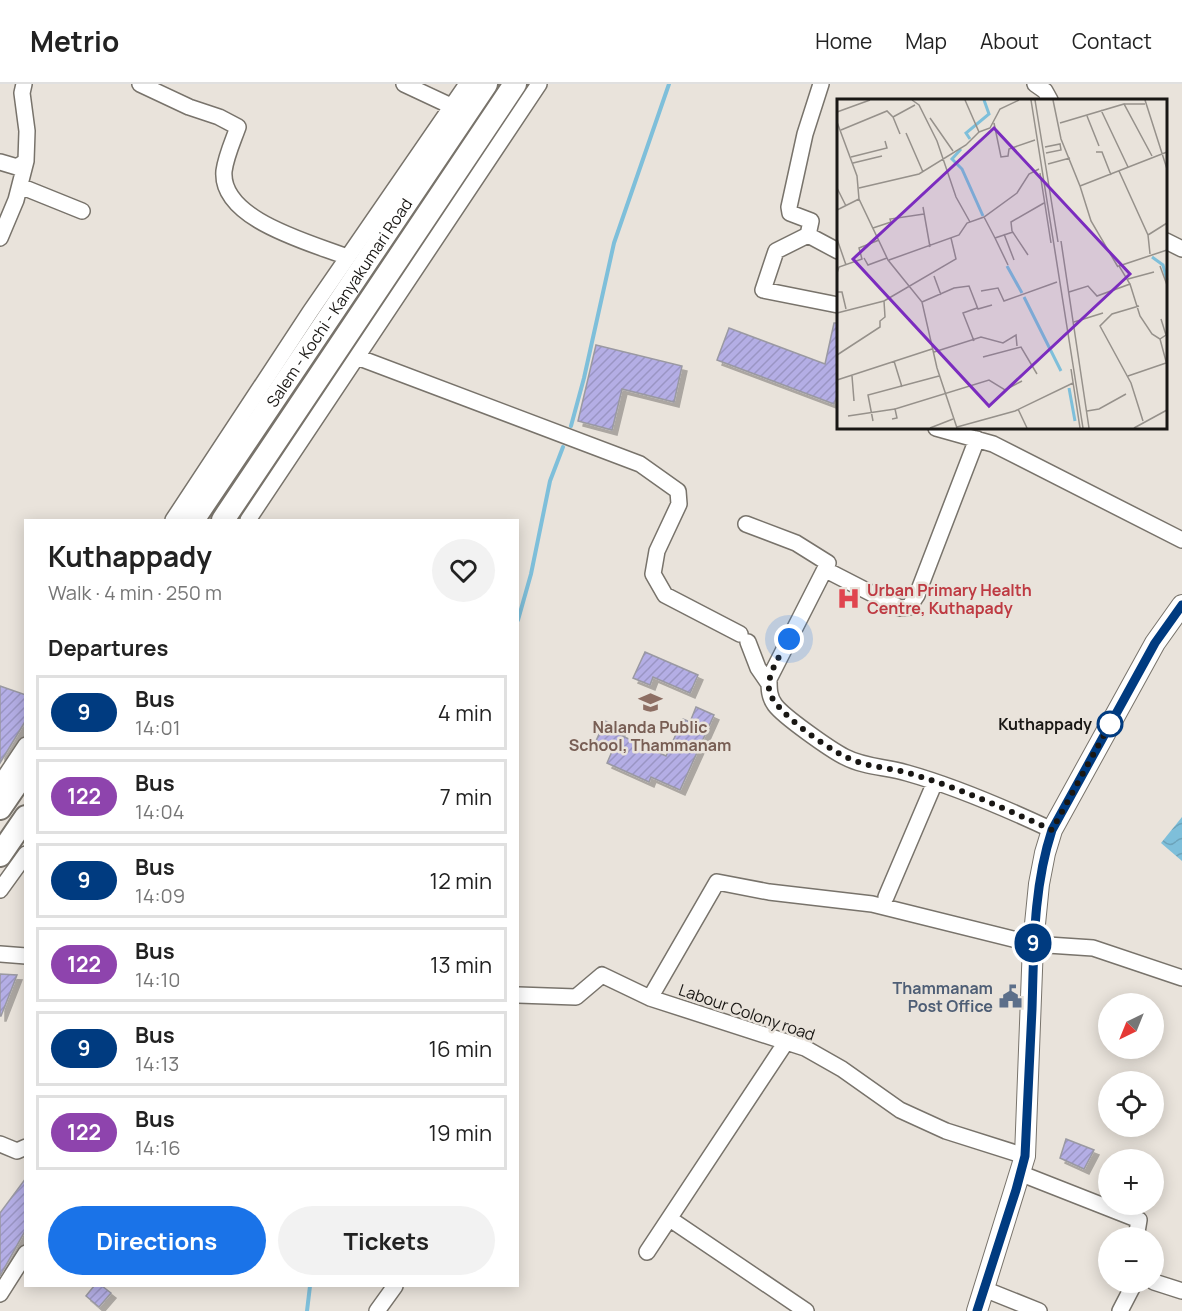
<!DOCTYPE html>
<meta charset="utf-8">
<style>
body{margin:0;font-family:Manrope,sans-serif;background:#f2f2f2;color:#222;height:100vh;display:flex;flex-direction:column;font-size:22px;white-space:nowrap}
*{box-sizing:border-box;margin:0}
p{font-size:20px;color:#767676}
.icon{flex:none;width:33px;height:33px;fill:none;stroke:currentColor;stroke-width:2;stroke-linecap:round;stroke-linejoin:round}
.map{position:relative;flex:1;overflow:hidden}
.sheet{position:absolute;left:24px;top:435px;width:495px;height:768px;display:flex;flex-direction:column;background:#fff;border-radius:0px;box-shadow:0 3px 15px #0003}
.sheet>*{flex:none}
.badge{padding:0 12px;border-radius:20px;font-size:21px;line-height:39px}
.needle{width:39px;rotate:223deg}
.tools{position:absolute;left:1098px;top:909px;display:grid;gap:12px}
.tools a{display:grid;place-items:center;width:66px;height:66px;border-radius:50%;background:#fff;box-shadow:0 3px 15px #0003;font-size:30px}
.you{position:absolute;width:30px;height:30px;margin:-15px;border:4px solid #fff;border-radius:50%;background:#1a73e8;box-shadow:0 0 0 9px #1a73e833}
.map>.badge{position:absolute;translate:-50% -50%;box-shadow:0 0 0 3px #fff}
h2{padding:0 24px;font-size:22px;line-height:54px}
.round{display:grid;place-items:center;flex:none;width:63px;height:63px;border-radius:32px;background:#f2f2f2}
.summary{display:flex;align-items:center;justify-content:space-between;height:102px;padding:0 24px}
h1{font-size:28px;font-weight:700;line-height:45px}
.action{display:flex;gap:12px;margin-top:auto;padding:12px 24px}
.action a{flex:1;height:69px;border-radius:36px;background:#1a73e8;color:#fff;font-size:24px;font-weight:700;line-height:69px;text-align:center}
.action a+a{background:#f2f2f2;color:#222}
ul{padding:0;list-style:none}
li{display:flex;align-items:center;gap:18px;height:75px;margin:0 12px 9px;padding:0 12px;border:3px solid #e0e0e0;border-radius:0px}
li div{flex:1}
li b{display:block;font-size:22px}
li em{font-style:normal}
li .badge{min-width:66px;font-weight:700;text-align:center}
header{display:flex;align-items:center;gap:36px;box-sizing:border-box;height:84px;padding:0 30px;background:#fff;border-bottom:2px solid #e0e0e0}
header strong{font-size:28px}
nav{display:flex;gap:33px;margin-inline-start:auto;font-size:21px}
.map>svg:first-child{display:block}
.water{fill:url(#water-waves)}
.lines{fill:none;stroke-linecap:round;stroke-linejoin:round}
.stream{stroke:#7ebfda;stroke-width:4}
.building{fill:url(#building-hatch);stroke:#9a99a2;stroke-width:1.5;filter:url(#shadow)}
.minor-casing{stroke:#78736b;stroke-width:18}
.major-casing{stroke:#78736b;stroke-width:22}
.highway-casing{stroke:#78736b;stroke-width:26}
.minor{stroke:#fff;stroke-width:15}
.major{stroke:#fff;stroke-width:20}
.highway{stroke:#fff;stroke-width:22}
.line-casing{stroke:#fff;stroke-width:14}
.line{stroke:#003b80;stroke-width:9}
.walk{stroke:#191714;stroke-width:6;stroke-dasharray:0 10.8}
.stop-dot{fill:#fff;stroke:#003b80;stroke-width:3}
.labels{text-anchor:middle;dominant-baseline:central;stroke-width:5;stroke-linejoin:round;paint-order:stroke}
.street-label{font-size:16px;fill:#191714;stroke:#e9e3db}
.health-label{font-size:16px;font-weight:bold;fill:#be3a42;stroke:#e9e3db;text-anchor:start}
.stop-label{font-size:16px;font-weight:bold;fill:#191714;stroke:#e9e3db;text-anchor:end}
.education-label{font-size:16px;font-weight:bold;fill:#785e54;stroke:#e9e3db}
.service-label{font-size:16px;font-weight:bold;fill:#4e5e75;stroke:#e9e3db;text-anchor:end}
.inset-river{fill:none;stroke:#7ebfda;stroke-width:3}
.inset-road{fill:none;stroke:#96918b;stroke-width:1.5}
.view{fill:#7b2cbf;fill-opacity:0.15;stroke:#7b2cbf;stroke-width:3}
.inset-edge{fill:none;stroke:#191714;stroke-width:3}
</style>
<header>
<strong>Metrio</strong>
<nav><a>Home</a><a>Map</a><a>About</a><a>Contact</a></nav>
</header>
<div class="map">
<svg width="1182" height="1227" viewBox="0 0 1182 1227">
<defs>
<pattern id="water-waves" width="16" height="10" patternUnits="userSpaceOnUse" patternTransform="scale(1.5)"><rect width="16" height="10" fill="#7ebfda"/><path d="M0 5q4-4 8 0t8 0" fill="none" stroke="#6ca3ba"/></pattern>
<pattern id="building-hatch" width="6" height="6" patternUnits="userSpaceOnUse" patternTransform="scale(1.5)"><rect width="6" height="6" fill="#b4aee5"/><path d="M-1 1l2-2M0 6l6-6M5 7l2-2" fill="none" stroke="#9a95c4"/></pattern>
<filter id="shadow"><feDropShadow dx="5" dy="5" stdDeviation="0" flood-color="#0004"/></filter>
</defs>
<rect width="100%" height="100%" fill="#e9e3db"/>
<path class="water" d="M1182 733V777L1161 759Z"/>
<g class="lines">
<path class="stream" d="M571 342 584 294 614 159 669 0
M518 536 531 490 550 397 563 363
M307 1227 310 1202"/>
</g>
<path class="building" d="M834 239H838V309L834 320 717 276 729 244 825 280Z
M596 261 682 282 674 318 622 305 612 346 578 337Z
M645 568 698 591 690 609 653 593 650 601 633 594Z
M0 602 26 611V636L0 679Z
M696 623 714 631 680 706 651 693 649 698 607 679 613 665 596 657 605 637 620 644V651L666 672 683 635 690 638Z
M0 890 17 891 1 932H0Z
M1066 1055 1094 1066 1084 1085 1060 1074Z
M26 1094V1145L0 1192V1129Z
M94 1202H102L111 1209 99 1223 86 1212Z"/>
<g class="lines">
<defs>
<path id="minor" d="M140 0 189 23 219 33 238 43C233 57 226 72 224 87 220 136 312 159 347 173
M404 0 451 22
M821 0 805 50 789 123 790 129 811 137 808 151 838 167
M1035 0 1045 7 1050 16
M0 78 17 83 26 77 27 47 22 9 24 0
M20 102 82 127
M808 151 776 167 763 206 838 221
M0 154 16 116 26 77
M1166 157 1182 165
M357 273 640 380 678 407 679 420 657 467 653 490 665 511 740 550
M936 344 993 360 1182 456
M173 436 310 228 467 0
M248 436 539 0
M746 440 796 459 828 479 769 595C769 605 769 613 775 621 784 633 831 666 845 673 864 683 887 683 907 689 957 703 1005 724 1052 746
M826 486 900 524 909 523 917 511 977 355
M748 558 758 584 769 600
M0 700 26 661
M0 806 26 770
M886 813 935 698
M0 870 26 872
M518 911 576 913 602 891 650 914 805 964 842 985 900 1026 946 1047 1025 1072
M650 914 717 798 769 808 872 820 1033 860 1093 864 1182 894
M0 1060 17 1067 26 1063
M1022 1090 1139 1136 1136 1154
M670 1135 806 1227
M647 1168 786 958
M1154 1198 1182 1207
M984 1205 1039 1227
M0 1210 26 1169
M377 1227 395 1202
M1120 1227 1135 1198"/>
<path id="major" d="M977 1227 1025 1072 1033 860 1039 800 1045 769 1052 746 1155 559 1182 521"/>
<g id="highway">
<path id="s1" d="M193 436 486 0"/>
<path d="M223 436 515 0"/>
<path d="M0 724 26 686"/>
<path d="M0 771 26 733"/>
</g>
</defs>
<use href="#minor" class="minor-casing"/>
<use href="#major" class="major-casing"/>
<use href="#highway" class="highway-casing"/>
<use href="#minor" class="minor"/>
<use href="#major" class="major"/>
<use href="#highway" class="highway"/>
</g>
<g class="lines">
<defs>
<path id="line" d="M977 1227 1016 1106 1025 1072C1027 1023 1030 974 1032 925 1034 864 1033 804 1052 746L1155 559 1182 521"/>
</defs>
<use href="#line" class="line-casing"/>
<use href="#line" class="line"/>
<path class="walk" d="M789 555C782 569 767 589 769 605 770 625 828 665 846 673 865 683 887 683 908 689 958 703 1005 725 1052 746L1110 640"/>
</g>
<defs>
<symbol id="hospital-bare" viewBox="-9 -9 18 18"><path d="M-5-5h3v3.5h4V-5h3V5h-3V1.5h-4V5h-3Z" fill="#e0444e" stroke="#e9e3db" stroke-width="2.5" paint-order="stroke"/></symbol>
<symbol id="school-bare" viewBox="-9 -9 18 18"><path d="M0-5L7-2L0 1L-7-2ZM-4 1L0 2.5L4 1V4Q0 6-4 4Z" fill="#8d6e63" stroke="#e9e3db" stroke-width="2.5" paint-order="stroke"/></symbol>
<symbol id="civic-bare" viewBox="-9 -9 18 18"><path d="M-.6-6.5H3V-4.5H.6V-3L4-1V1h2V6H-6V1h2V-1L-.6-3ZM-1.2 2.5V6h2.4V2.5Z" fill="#5c6f8a" stroke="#e9e3db" stroke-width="2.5" paint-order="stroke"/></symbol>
</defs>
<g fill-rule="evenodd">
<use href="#hospital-bare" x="832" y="498" width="33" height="33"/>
<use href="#school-bare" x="634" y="602" width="33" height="33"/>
<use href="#civic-bare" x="994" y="896" width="33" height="33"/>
</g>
<circle class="stop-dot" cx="1110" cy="640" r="12"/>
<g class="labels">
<g class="street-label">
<text stroke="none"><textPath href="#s1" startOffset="262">Salem - Kochi - Kanyakumari Road</textPath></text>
<text transform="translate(747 928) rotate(19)">Labour Colony road</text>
</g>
<g class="health-label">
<text x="867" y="506">Urban Primary Health<tspan x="867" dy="18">Centre, Kuthapady</tspan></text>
</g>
<g class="stop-label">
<text x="1092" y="640">Kuthappady</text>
</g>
<g class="education-label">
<text x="650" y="643">Nalanda Public<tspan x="650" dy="18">School, Thammanam</tspan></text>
</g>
<g class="service-label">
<text x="993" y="904">Thammanam<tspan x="993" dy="18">Post Office</tspan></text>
</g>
</g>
<g transform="translate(837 15)">
<rect width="330" height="330" fill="#e9e3db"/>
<path class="inset-river" d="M133 40 129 34 152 15 147 1M124 50 115 60 125 70 146 117M315 158 326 166 330 181M170 167 185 194M187 198 224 272M232 289 238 322"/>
<path class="inset-road" d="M75 1 82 6 100 42 119 98 133 123M128 1 142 33 153 29 163 10 182 1M194 1 246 329M198 1 221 143M216 1 224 40 243 87 330 53M308 1 330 70M287 5H308M264 11 291 68M0 13 33 1M250 17 262 47M56 18 63 35M93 19 116 52M0 23 20 77 22 100 51 161 85 203 100 269 120 329M157 24 164 58 171 57 172 50 198 41M223 24 287 5 315 57M4 31 50 12 56 18 78 6M69 34 86 73M208 48 223 45 224 51 209 54M259 53H265L274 76M14 58 50 49 48 42M16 64 45 57M211 65 233 59M282 72 311 136 313 155M203 74 214 144M243 87 254 122 281 168M0 89 9 107M22 89 82 75 129 46 142 33M86 108 93 148M0 111 22 100M147 118 158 139M36 129 54 123 53 120 87 115M167 135 177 161M311 136 330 124M0 140 9 166M224 142 252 329M191 156 175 132 174 123 207 104M27 159 31 166 50 159M52 161 122 136 130 124 147 118 180 94 192 75 202 70M171 166 158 139 176 133M323 167 330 186M0 174 2 168 25 160 22 149 42 141M97 177 104 196M291 180 317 173M293 185 303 217 315 235 323 240 330 266M144 192 161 189 167 202 220 183M0 193H5L9 210M232 193 251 187 260 197 293 185 282 167 330 151M85 203 117 189 132 187 141 210 155 206M302 207 275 215 263 227 294 284 306 322M0 214 47 202M237 223 266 214M323 240 329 236 324 220M137 242 126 214 140 209M97 253 144 238 166 244 179 236 180 247M0 256 43 228V222L48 218 47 202 119 160 114 139M146 258 184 248 200 275M57 262 65 288M234 270 243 329M15 277 17 302M291 277 329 264M0 281 95 250M181 310 190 329M250 312 262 310 289 295M11 317 58 310M55 320 60 319 58 310 152 281 168 291 185 282M36 322 31 296 102 277M120 328 178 312 236 284M93 329 116 320M297 329 330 311"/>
<path class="view" d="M157 29 293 175 152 307 16 160Z"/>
<rect width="330" height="330" class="inset-edge"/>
</g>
</svg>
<div class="tools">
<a><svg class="needle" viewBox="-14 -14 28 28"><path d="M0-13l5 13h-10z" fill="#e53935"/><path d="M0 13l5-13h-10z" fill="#767676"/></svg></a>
<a><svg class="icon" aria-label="locate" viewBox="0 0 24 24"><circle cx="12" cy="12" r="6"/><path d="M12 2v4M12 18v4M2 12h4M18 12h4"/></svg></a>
<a>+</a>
<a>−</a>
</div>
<div class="you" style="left:789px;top:555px"></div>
<b class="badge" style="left:1033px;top:859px;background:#003b80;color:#fff">9</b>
<section class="sheet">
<div class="summary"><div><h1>Kuthappady</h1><p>Walk · 4 min · 250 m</p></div><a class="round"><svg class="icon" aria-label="heart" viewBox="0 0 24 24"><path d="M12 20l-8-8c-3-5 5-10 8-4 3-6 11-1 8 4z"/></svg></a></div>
<h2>Departures</h2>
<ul>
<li><span class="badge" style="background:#003b80;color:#fff">9</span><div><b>Bus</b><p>14:01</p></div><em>4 min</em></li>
<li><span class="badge" style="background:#8e44ad;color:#fff">122</span><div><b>Bus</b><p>14:04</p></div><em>7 min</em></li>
<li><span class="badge" style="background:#003b80;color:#fff">9</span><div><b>Bus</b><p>14:09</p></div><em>12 min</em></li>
<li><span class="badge" style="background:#8e44ad;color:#fff">122</span><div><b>Bus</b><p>14:10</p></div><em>13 min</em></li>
<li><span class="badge" style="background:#003b80;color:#fff">9</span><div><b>Bus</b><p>14:13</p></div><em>16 min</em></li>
<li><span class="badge" style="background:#8e44ad;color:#fff">122</span><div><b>Bus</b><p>14:16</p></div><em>19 min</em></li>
</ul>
<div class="action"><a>Directions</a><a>Tickets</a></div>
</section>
</div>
